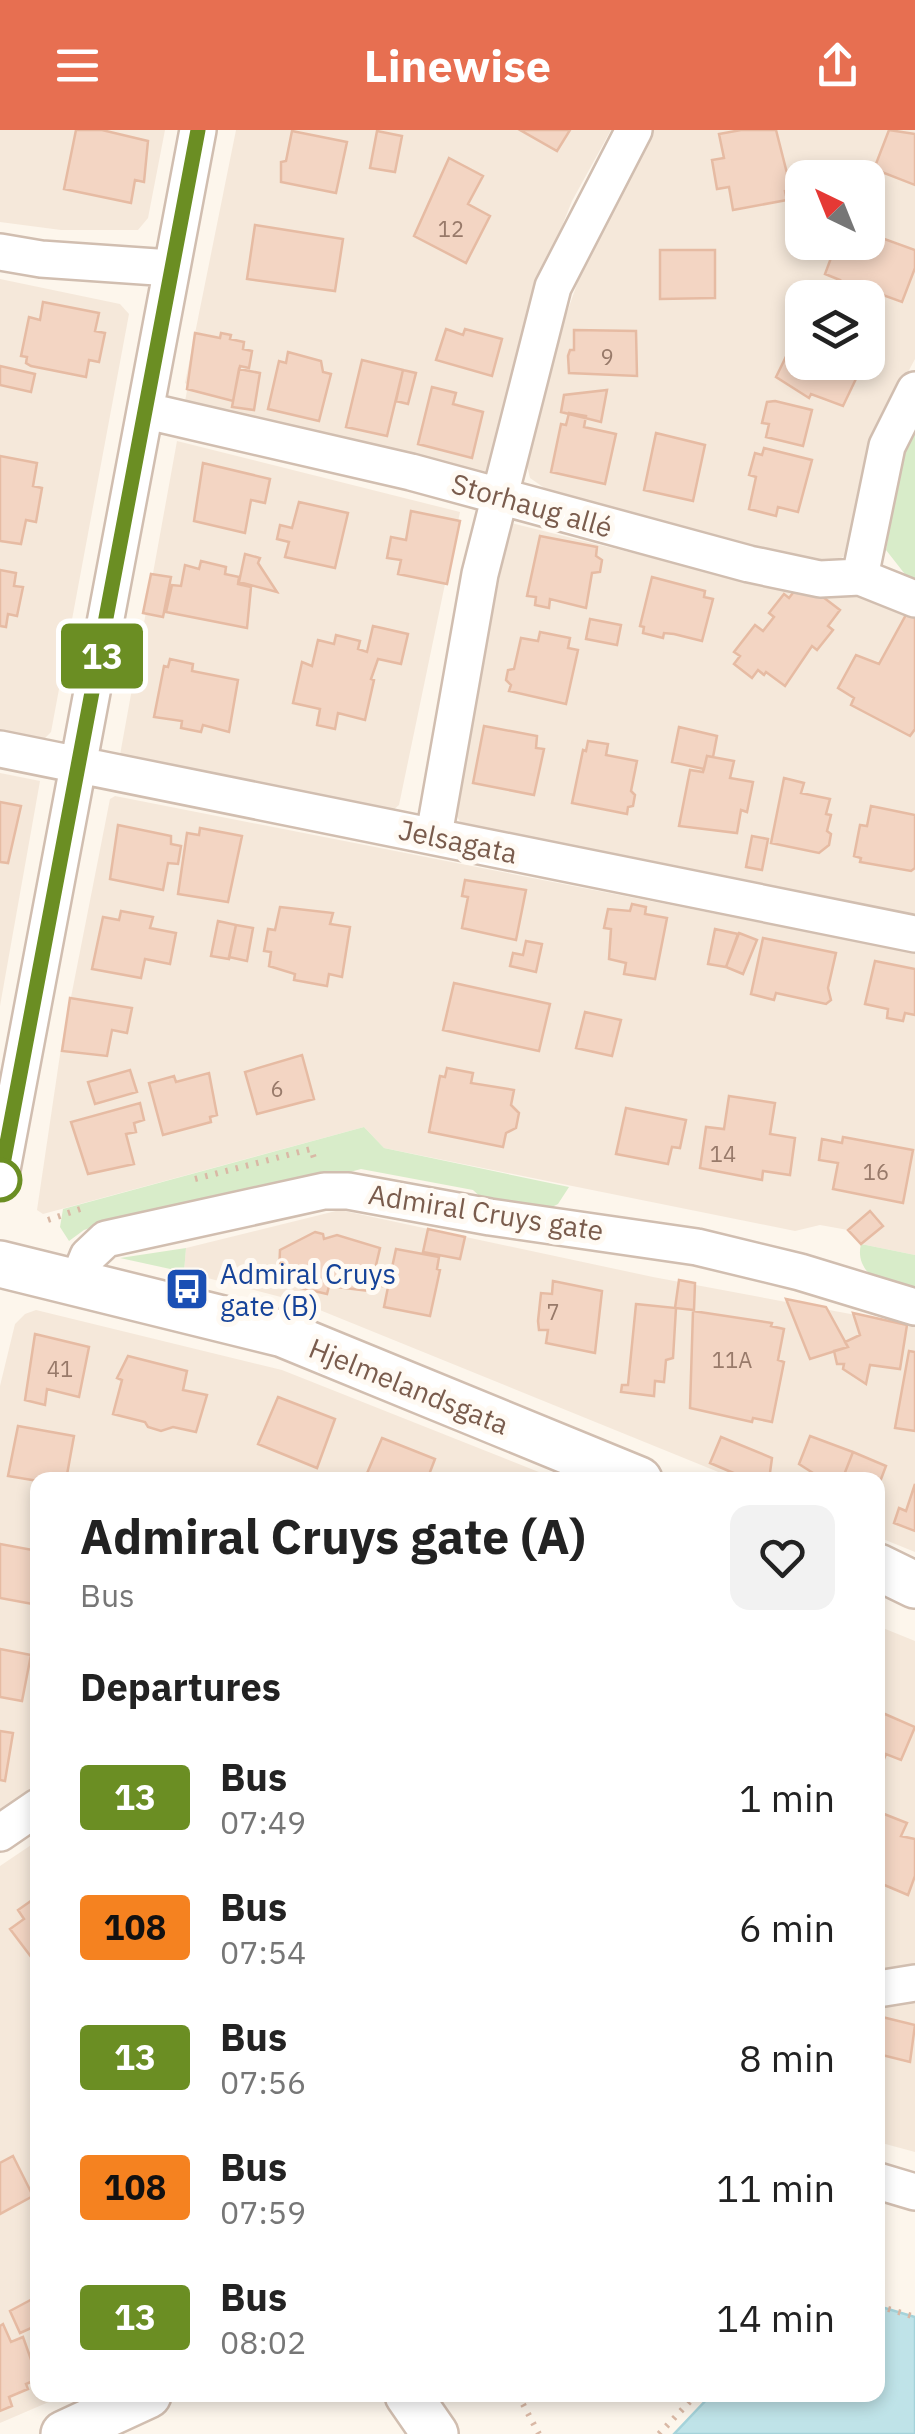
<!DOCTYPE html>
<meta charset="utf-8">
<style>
body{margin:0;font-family:"IBM Plex Sans",sans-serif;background:#f2f2f2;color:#222;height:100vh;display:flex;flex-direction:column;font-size:38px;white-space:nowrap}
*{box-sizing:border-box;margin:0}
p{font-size:32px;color:#767676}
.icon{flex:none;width:55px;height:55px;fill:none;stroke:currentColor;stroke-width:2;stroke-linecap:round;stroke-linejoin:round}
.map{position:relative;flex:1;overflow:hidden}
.side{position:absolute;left:30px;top:1342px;width:855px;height:930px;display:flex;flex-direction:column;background:#fff;border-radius:20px;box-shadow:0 5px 15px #0003}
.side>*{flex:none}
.badge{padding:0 20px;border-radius:8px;font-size:35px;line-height:65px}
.needle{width:65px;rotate:317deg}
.fabs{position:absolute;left:785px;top:30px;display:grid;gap:20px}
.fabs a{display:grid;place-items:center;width:100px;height:100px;border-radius:20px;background:#fff;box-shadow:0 5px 15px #0003;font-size:50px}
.map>.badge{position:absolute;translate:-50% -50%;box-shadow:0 0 0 5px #fff}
h2{padding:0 50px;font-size:38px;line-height:90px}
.round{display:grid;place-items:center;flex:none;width:105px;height:105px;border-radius:20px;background:#f2f2f2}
.overview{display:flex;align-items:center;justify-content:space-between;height:170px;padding:0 50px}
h1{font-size:48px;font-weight:700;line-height:75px}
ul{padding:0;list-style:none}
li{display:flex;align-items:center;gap:30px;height:130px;padding:0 50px}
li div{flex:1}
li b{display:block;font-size:38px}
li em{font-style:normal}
li .badge{min-width:110px;font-weight:700;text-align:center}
header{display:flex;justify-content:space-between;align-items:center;height:130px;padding:0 50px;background:#e76f51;color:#fff;font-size:45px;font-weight:700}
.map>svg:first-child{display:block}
.residential{fill:#f5e8da;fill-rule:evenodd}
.green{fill:#d8ecc9}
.water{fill:#bfe3e8;stroke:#a5d3da;stroke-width:2.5}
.building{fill:#f3d5c3;stroke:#e6bba3;stroke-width:2.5}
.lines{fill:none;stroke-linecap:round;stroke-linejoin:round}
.minor-casing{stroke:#d1beb0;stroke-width:40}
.tertiary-casing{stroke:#d1beb0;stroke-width:50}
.path{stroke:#d9b8a5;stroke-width:6;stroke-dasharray:2.5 8;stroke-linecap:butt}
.minor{stroke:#fff;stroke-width:35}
.tertiary{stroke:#fff;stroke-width:45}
.line-casing{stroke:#fff;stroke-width:22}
.line{stroke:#6b8e23;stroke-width:15}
.stop-dot{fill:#fff;stroke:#6b8e23;stroke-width:5}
.labels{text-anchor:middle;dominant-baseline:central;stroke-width:10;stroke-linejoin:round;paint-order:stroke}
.number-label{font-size:22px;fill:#987a6a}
.street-label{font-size:28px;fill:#7a5c4d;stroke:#fffaf3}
.transit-label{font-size:28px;fill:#164399;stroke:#fffaf3;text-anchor:start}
</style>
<header><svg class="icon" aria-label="menu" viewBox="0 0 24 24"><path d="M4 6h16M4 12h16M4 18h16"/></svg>Linewise<svg class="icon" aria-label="share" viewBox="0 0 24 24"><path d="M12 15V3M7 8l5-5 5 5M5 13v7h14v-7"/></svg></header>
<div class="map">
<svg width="915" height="2304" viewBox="0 0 915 2304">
<rect width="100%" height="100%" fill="#fdf6ec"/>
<path class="residential" d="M0 0H165L148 88 138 100H61L0 92Z
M236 0H611L572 71 529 178 491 348 184 277 188 255 185 253Z
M652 0H915V229L889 278 847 424 837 431 827 434 768 426 553 364 530 348 524 323 538 265 589 120ZM802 48H868V112H802ZM802 168H868V232H802Z
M0 149 120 174 129 184 51 602 40 613 0 605Z
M177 311 460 382 399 675 392 681 125 630 120 625Z
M511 393 665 431 838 459 915 484V785L461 693 456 685 473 578Z
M0 643 40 651 0 876Z
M115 666 915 823V1125L861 1114 848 1100 820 1095 795 1101 384 1018 364 997 43 1084 37 1080 61 918 110 669Z
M340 1080 653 1147 915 1196V1422L878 1407V1350H738L300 1172 184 1142 186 1118Z
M36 1180 282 1240 559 1350H38L37 1655 0 1681V1256L15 1194 25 1184Z
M878 1496 915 1511V2022L878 2012Z
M37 1711 38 2265H65L0 2293V1736Z"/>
<path class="green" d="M915 294V457L886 420 904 314Z
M364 997 384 1018 569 1057 558 1074 546 1080 488 1074 473 1060 361 1039 302 1055 108 1092 84 1100 69 1111 60 1097 63 1079Z
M861 1114 915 1125V1170C892 1159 853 1146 861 1114Z
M186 1118 184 1142 120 1128Z"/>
<path class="water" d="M878 2176 915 2187V2304H674L711 2265H878Z"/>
<path class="building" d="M76 0H102L148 11 144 52 135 50 131 73 64 59Z
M520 0H570L557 21Z
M741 0H776L791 59 785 61 787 70 733 80 729 57 717 59 712 30 724 28 719 4Z
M889 0 915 4V55L874 39Z
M292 1 347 12 336 63 281 52V32L286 31Z
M377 1 402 6 395 42 370 38Z
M449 28 483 46 468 74 490 86 466 133 414 106Z
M868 83 882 89 876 106 915 120V138L902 172 850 153 848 159 838 155 840 150 825 144 837 112H868Z
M255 95 343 109 335 161 247 149Z
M660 120H715V168L660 169Z
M43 172 99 183 95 201 105 203 99 232 89 230 86 247 31 236 26 233 27 227 21 226 29 187 40 190Z
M800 198 802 232H864L843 276 811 264 809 268 776 247Z
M446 199 463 205 465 199 502 209 492 246 436 230Z
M574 200 636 201 637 246 569 243 568 226 570 220H574Z
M195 203 220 208 221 203 231 205 230 209 244 212 243 219 252 221 249 238 240 236 233 271 187 259Z
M288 222 321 231 323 242 331 244 319 291 268 279 279 231 286 233Z
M362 230 403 240 387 306 346 297Z
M0 236 35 244 31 262 0 255Z
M239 239 260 243 254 280 232 277Z
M403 240 416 243 408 274 396 271Z
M432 257 456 263 453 274 483 282 472 328 418 314Z
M607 260 601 292 561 282 564 265Z
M775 271 812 280 803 316 766 307 769 294 762 293 767 272Z
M569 283 586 286 584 297 616 304 605 354 551 342 561 294 566 295Z
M656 303 705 315 693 371 644 360Z
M764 318 812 330 798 382 778 377 776 386 749 379 756 347 749 345 755 323 762 325Z
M0 326 37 333 33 356 42 358 36 392 26 390 21 414 0 411Z
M203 333 270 349 265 373 251 370 245 403 194 391Z
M299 372 348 383 335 438 285 427 289 412 277 409 280 395 292 398Z
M411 381 460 391 447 454 398 444 401 430 387 428 391 407 406 410Z
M540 406 597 417 596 426 602 430 600 442 592 443 586 478 550 469 549 478 535 475 536 467 527 466Z
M245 424 260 428 258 433 277 462 239 452Z
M201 431 226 437 225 444 239 447 238 454 251 457 247 498 166 482 172 455 181 456 185 435 199 439Z
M0 440 16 443 14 456 23 457 17 486 8 484 6 497 0 496Z
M151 444 171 447 163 487 143 483Z
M652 447 705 461 704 467 713 469 702 511 674 504 664 503 663 508 643 503 644 497 640 496Z
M802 451 840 480 828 496 833 500 817 520 812 516 785 556 766 542 764 545 758 540 752 548 734 534 740 526 734 522 755 495 763 501 774 487 769 483 784 464 789 468Z
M907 483 915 487V599L910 606 851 575 854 568 838 558 856 525 879 534Z
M590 489 621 495 617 515 586 509Z
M373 496 408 504 401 534 378 529 371 549 374 550 365 590 338 583 335 599 317 595 320 579 293 573 302 532 312 536 318 510 334 514 336 505 360 511 358 519 367 522Z
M540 502 570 508 568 518 578 520 566 574 509 561 511 555 506 550 508 540 514 539 521 508 538 511Z
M170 529 193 534 192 541 238 550 229 602 203 595 201 602 181 598 182 591 154 587 164 536 168 537Z
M484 596 537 606 536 618 544 619 534 665 473 653Z
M679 597 717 606 713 627 707 626 704 639 672 632Z
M588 611 608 614 606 625 637 631 631 661 635 665 633 676 628 677 627 684 572 673 583 620 586 621Z
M707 626 734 631 730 648 753 652 747 682 741 680 737 703 679 696 690 640 703 642Z
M784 648 804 653 801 663 830 669 826 684 831 685 827 701 831 704 829 715 819 723 771 713Z
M0 672 21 676 8 733 0 732Z
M871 676 915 685V738L911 741 860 732 861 728 854 726 860 695 867 696Z
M118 695 171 706V714L181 716 178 734 168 733 163 760 110 749Z
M200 698 242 706 228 772 178 764 187 703 199 705Z
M752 706 768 709 762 740 746 737Z
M465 750 526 760 516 810 462 798 468 767 462 766Z
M632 774 646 777 645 784 667 788 655 849 624 844 626 833 609 829 611 799 604 798 608 779 630 781Z
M280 777 333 783 330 794 350 797 342 847 329 844 327 856 294 850 295 844 269 836 271 822 264 821 268 799 275 800Z
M121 781 153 787 150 798 176 803 170 834 145 829 141 848 92 839 103 787 119 790Z
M218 791 236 795 229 829 211 826Z
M236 795 253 798 247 831 229 827Z
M715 799 738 804 726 837 708 834Z
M739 803 757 810 743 844 726 837Z
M763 808 836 823 828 858 831 870 826 874 776 863 774 870 751 864Z
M526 811 542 814 536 842 510 836 513 823 523 825Z
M875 831 915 839V885L905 883 903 891 887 888 888 879 865 874Z
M454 853 550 874 539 921 443 900Z
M70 868 132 878 127 903 112 900 107 926 62 921Z
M585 882 621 890 612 926 576 918Z
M302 925 314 969 257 984 245 942Z
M447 938 473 943 471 953 514 960 511 975 519 983 516 998 506 1003 503 1017 429 1002 440 946 445 947Z
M130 940 137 962 95 974 88 952Z
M209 943 217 985 210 987 211 992 163 1005 149 953 174 946 176 952Z
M729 966 775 973 770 1004 795 1008 790 1045 763 1041 762 1050 700 1038 706 997 724 999Z
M140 973 144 990 134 993 136 1002 126 1004 134 1034 88 1044 71 992Z
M626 978 686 990 680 1018 672 1017 668 1034 616 1024Z
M843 1007 913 1020 903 1073 833 1059 838 1033 819 1030 822 1009 842 1013Z
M870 1081 883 1096 861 1114 848 1100Z
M428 1099 465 1107 460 1129 423 1122Z
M315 1102 323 1104 324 1109 337 1105 380 1118 370 1161 329 1156 327 1164 301 1158 302 1150 279 1145 280 1120Z
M396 1119 439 1127 437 1139 440 1140 430 1186 384 1177 388 1157 382 1156 384 1146 390 1147Z
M679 1150 695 1153 694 1180 675 1178Z
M553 1151 602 1161 595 1223 546 1213 548 1200H539L538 1191 541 1163 552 1164Z
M786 1169 826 1177 848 1217 810 1229Z
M636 1174 676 1178 673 1228 666 1230 664 1252 655 1251 654 1266 621 1262 622 1255H628Z
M693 1181 772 1193 771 1196 784 1199 778 1230 784 1232 772 1292 753 1288 752 1292 690 1278Z
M853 1183 907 1195 900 1239 870 1235 866 1254 843 1239 844 1234H837L834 1221 848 1217 845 1212 860 1205Z
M35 1204 89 1217 79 1267 47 1259 45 1275 25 1270Z
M909 1221 915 1222V1301L895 1298Z
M128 1226 187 1241 183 1260 207 1265 196 1302 173 1297 161 1301 148 1297 145 1292 113 1284 122 1250 117 1248Z
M278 1267 335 1289 317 1338 258 1314Z
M18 1296 74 1306 66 1350 38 1351 8 1346Z
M810 1306 853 1322 842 1350H824L799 1334Z
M721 1307 772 1328 769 1350H750L710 1333Z
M382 1308 435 1329 427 1350 365 1348Z
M853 1322 886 1336 878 1357V1350H842Z
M915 1354V1401L894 1393 899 1378 906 1381Z
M0 1414 38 1421V1475L0 1468Z
M0 1519 31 1525 22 1571 0 1567Z
M878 1581 915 1597 901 1630 886 1624 878 1644Z
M0 1601 13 1603 5 1651 0 1650Z
M879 1682 907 1693 901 1706 915 1709V1746L908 1765 882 1754 878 1764Z
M38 1766V1836L10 1799 24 1789 18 1780Z
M878 1886 915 1895 910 1932 878 1924Z
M13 2026 33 2066 0 2084V2033Z
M38 2166V2195L20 2203 10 2181Z
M3 2194 11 2212 23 2207 38 2249 26 2254 28 2259 9 2267 12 2276 0 2281V2196Z"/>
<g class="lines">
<defs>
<path id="minor" d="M0 122 41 129 171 138
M147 281 411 342 749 434 820 449 860 447 915 469
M860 447 887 316 915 260
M0 619 915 804
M434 705 480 444 553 157 634 0
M0 1050 198 0
M77 1153 88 1126 106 1109 324 1061H348L490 1087 697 1117 800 1142 915 1177
M0 1703 38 1677
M878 1859 915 1853
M878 2051 915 2062"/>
<path id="tertiary" d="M0 1134 283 1204 639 1350
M878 1437 915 1455
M408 2265 435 2304
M64 2304 148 2265"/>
</defs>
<use href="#minor" class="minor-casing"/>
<use href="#tertiary" class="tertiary-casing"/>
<path class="path" d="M195 1049 311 1019 315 1031
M48 1090 86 1077
M878 2176 915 2187
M518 2265 539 2304
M659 2304 696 2265"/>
<use href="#minor" class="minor"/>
<use href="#tertiary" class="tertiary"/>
</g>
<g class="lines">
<defs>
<path id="line" d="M0 1050 198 0"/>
</defs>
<use href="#line" class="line-casing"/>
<use href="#line" class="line"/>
</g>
<defs>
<symbol id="bus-square" viewBox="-11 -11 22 22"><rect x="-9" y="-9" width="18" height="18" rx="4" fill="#1a4fb4" stroke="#fffaf3"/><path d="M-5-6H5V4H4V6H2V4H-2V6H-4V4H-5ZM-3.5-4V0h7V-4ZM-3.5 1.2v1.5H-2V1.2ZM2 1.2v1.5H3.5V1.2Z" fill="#fff"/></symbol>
</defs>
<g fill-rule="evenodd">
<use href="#bus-square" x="162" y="1134" width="50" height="50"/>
</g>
<circle class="stop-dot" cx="0" cy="1050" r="20"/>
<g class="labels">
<g class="number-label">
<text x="451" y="98">12</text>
<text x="607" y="226">9</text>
<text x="277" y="958">6</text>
<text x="723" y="1023">14</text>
<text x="876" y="1041">16</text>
<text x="553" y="1181">7</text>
<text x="732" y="1229">11A</text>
<text x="60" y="1238">41</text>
</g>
<g class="street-label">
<text transform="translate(532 375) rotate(16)">Storhaug allé</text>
<text transform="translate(458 711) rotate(12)">Jelsagata</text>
<text transform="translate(486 1082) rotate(9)">Admiral Cruys gate</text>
<text transform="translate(409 1256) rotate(22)">Hjelmelandsgata</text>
</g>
<g class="transit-label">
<text x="220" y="1143">Admiral Cruys<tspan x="220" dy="32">gate (B)</tspan></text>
</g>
</g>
</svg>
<div class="fabs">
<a><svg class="needle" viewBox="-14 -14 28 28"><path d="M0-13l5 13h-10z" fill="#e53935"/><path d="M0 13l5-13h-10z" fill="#767676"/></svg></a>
<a><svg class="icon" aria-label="layers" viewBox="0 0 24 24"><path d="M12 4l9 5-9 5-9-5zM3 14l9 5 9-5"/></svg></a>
</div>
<b class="badge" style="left:102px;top:526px;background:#6b8e23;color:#fff">13</b>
<section class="side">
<div class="overview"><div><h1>Admiral Cruys gate (A)</h1><p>Bus</p></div><a class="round"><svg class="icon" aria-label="heart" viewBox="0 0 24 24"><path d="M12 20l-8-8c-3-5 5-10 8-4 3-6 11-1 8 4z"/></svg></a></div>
<h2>Departures</h2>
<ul>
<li><span class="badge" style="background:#6b8e23;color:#fff">13</span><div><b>Bus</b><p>07:49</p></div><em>1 min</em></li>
<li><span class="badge" style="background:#f58220;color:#111">108</span><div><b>Bus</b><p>07:54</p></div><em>6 min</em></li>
<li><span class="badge" style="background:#6b8e23;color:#fff">13</span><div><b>Bus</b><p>07:56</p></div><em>8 min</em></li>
<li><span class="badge" style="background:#f58220;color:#111">108</span><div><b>Bus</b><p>07:59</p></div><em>11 min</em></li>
<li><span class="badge" style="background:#6b8e23;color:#fff">13</span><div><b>Bus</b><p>08:02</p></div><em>14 min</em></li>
</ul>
</section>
</div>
